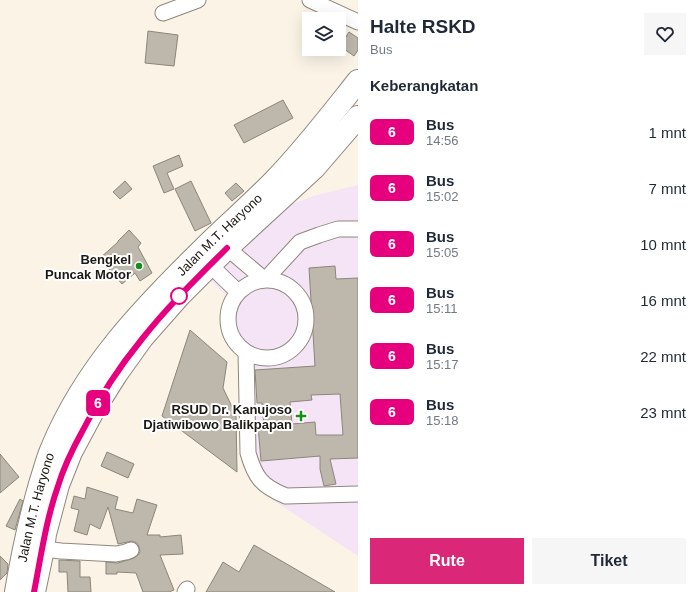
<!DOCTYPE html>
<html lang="id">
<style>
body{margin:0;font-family:Helvetica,sans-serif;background:#f6f6f7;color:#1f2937;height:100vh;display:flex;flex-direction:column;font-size:15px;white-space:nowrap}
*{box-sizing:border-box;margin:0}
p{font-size:13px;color:#747a83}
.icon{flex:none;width:22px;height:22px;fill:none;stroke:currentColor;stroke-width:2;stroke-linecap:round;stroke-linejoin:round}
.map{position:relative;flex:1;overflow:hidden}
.sheet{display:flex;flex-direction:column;background:#fff;width:340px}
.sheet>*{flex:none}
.badge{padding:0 8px;border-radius:6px;font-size:14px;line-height:26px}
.buttons{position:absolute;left:302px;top:12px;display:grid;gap:8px}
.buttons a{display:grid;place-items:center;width:44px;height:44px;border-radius:0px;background:#fff;box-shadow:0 4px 16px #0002;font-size:20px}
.map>.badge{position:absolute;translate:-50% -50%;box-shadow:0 0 0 2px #fff}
h2{padding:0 12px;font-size:15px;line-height:36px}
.round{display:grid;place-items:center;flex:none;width:42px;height:42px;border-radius:0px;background:#f6f6f7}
.summary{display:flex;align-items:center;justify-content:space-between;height:68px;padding:0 12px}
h1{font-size:19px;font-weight:700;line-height:30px}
.primary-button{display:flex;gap:8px;margin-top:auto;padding:8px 12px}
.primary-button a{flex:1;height:46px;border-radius:0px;background:#db2777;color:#fff;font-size:16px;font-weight:700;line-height:46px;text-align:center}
.primary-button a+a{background:#f6f6f7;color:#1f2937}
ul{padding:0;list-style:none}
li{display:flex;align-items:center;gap:12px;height:56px;padding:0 12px}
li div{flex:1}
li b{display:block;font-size:15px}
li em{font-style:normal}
li .badge{min-width:44px;font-weight:700;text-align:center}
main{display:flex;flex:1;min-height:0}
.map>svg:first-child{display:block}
.medical{fill:#f4e4f6}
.building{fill:#beb7ab;stroke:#8c867a;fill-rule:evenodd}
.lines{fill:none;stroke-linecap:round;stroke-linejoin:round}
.minor-casing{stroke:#8f887d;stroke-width:17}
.highway-casing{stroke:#8f887d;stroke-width:24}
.minor{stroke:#fff;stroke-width:15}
.highway{stroke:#fff;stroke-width:22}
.line-casing{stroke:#fff;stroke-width:9}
.line{stroke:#e6007e;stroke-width:6}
.poi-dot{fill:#168e18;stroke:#fff;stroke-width:1.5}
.stop-dot{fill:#fff;stroke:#e6007e;stroke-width:2}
.labels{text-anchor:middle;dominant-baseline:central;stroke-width:4;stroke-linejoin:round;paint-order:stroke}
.street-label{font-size:13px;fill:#1b1914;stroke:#fff}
.poi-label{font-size:13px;font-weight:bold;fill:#1b1914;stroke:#fff;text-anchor:end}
</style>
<main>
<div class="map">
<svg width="358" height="592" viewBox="0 0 358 592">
<rect width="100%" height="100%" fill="#faf3e6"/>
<path class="medical" d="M358 185V556L270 498 249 470 240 361 226 295 210 280 283 207 317 195Z"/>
<path class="building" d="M148 31 178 35 174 66 145 63Z
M349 32 358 38V50L354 56 340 46Z
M283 100 293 118 244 143 234 125Z
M179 155 183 166 167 173 174 189 164 193 153 166Z
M125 181 132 189 120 199 113 192Z
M191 181 211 223 195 231 175 189Z
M236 183 244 191 232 201 225 193Z
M129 230 141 243 138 247 152 273 140 281 135 273 122 284 100 258 118 242V241Z
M335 266 336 279 358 278V458L330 459 336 484 324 486 320 469V456L261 461 258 426H264L262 403H257L255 370 315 366 309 268ZM340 394 343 435H316L315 422 292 424 290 402 312 400 311 395Z
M190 330 227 362 223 388 236 415 237 472 162 416Z
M107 452 134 464 128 478 101 466Z
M0 454 19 477 0 493Z
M87 487 118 497 115 509 133 513 137 499 157 505 147 535H160V537L181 535 183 554 160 555 174 590 169 592H143L136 573 117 572V574H106V562L118 563 134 558 138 555 140 552 139 547 137 543 132 541 118 544 108 507 100 529 90 524 87 535 74 531 79 510 71 508 74 496 85 499Z
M20 499 23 501 15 530 6 526Z
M254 545 335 592H206L223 562 239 572Z
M0 556 8 564 7 573 0 580Z
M59 560 80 561V577H90L91 592H68L67 572H59Z"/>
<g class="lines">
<defs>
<path id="minor" d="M310 0 358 22
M163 13 198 0
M220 242 265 280 300 242 319 235 338 229H358
M210 265 238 292
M228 319a39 39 0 1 1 78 0a39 39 0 1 1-78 0Z
M246 352 248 453C255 477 261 486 286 496L358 494
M43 549 61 551 116 554 126 552 131 550
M185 592 187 589"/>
<g id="highway">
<path id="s1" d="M16 592C22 556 30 519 40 484 44 472 47 459 52 448 85 368 143 308 204 248 227 225 252 204 275 180 305 149 331 115 358 81"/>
<path d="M34 592 43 549 45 534 58 485 71 452 93 411 117 373 142 338 179 296 227 248 314 168 358 117"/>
</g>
</defs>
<use href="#minor" class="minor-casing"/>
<use href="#highway" class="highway-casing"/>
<use href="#minor" class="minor"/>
<use href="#highway" class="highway"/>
</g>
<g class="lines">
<defs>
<path id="line" d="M34 592C41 556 46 520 58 486 64 466 73 448 83 430 99 398 119 367 142 339 168 306 198 277 227 248"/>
</defs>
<use href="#line" class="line-casing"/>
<use href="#line" class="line"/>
</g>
<g class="poi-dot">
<circle cx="139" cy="266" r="4"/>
<path d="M299 410h4v4h4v4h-4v4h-4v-4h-4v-4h4z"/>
</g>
<circle class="stop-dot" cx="179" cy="296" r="8"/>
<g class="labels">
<g class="street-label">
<text stroke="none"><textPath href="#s1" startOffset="422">Jalan M.T. Haryono</textPath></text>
<text stroke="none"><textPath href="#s1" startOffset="87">Jalan M.T. Haryono</textPath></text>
</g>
<g class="poi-label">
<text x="131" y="259">Bengkel<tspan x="131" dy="15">Puncak Motor</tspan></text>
<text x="292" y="409">RSUD Dr. Kanujoso<tspan x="292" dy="15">Djatiwibowo Balikpapan</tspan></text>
</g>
</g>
</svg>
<div class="buttons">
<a><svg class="icon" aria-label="layers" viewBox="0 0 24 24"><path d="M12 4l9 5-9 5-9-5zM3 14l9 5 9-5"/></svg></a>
</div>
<b class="badge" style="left:98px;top:403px;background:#e6007e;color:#fff">6</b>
</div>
<section class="sheet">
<div class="summary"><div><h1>Halte RSKD</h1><p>Bus</p></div><a class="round"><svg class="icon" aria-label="heart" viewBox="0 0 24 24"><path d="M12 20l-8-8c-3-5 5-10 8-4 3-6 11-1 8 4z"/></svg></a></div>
<h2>Keberangkatan</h2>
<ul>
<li><span class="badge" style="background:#e6007e;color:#fff">6</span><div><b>Bus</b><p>14:56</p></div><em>1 mnt</em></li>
<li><span class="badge" style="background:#e6007e;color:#fff">6</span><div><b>Bus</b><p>15:02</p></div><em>7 mnt</em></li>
<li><span class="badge" style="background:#e6007e;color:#fff">6</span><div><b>Bus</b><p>15:05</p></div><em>10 mnt</em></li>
<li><span class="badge" style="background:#e6007e;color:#fff">6</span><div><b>Bus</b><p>15:11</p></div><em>16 mnt</em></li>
<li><span class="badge" style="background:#e6007e;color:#fff">6</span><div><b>Bus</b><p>15:17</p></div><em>22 mnt</em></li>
<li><span class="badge" style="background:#e6007e;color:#fff">6</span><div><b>Bus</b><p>15:18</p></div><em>23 mnt</em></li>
</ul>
<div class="primary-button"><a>Rute</a><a>Tiket</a></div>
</section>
</main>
